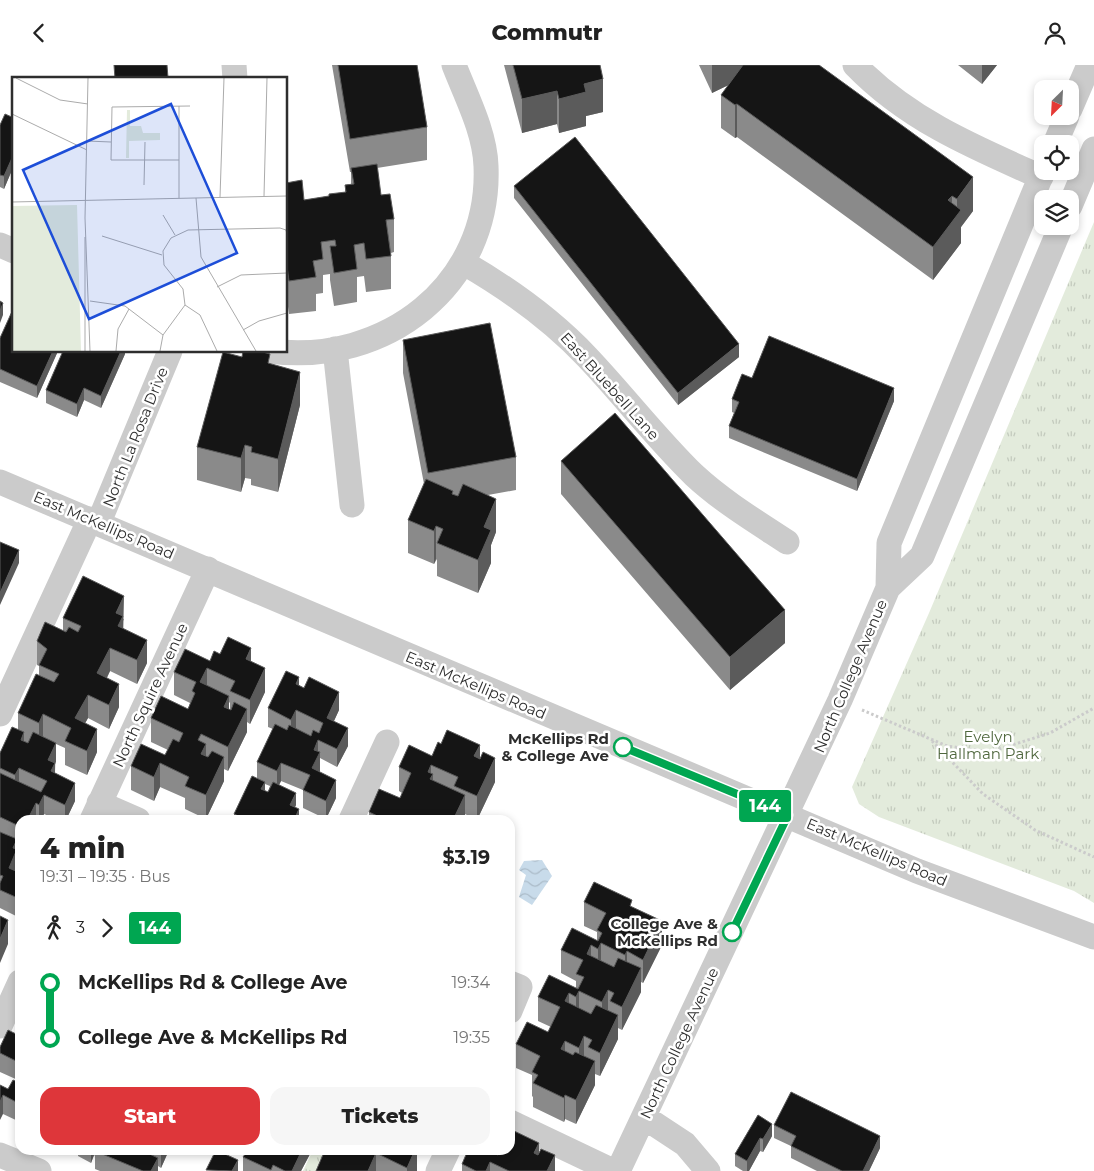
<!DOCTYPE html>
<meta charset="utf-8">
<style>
body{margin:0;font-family:Montserrat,sans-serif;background:#f6f6f6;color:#222;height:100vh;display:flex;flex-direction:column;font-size:19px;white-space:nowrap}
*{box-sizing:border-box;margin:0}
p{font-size:16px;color:#767676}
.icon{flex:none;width:28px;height:28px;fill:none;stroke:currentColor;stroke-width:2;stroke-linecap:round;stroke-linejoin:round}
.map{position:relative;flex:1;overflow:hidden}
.panel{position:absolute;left:15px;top:750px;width:500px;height:340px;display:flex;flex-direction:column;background:#fff;border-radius:15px;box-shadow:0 2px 8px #0003}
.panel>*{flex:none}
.badge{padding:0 10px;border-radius:4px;font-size:18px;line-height:32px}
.needle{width:32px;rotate:204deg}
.buttons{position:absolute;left:1034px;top:15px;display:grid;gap:10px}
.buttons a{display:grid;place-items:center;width:45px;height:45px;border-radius:10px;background:#fff;box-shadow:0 2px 8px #0003;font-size:25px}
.map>.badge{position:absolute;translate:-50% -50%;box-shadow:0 0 0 2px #fff}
.legs{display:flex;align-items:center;gap:8px;height:55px;padding:0 25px;font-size:16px}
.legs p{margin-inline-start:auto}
.overview{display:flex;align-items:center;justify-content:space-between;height:85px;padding:0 25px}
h1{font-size:28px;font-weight:800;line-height:38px}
.action{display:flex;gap:10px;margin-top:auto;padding:10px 25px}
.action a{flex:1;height:58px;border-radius:15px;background:#de363a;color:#fff;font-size:20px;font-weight:800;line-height:58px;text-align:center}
.action a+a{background:#f6f6f6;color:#222}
ul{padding:0 25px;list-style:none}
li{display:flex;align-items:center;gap:18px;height:55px;font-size:19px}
li i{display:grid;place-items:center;width:8px;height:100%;margin:0 6px;background:currentColor}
li i::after{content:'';width:12px;height:12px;margin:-6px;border:4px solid;border-radius:50%;background:#fff}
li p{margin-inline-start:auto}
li:first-child i{background:linear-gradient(#0000 50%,currentColor 0)}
li:last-child i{background:linear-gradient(currentColor 50%,#0000 0)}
header{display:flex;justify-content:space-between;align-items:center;height:65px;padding:0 25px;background:#fff;font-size:22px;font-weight:800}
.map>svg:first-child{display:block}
.grass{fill:url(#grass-tufts)}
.water{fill:url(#water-waves)}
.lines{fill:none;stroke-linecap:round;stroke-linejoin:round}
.path{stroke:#cbcbcb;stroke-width:3;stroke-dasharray:2.5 2.5;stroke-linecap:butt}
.minor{stroke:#cbcbcb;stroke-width:25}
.wall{fill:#8a8a8a;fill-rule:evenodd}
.shaded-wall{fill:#5b5b5b}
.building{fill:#151515;stroke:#5b5b5b}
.line-1-casing{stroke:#fff;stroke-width:11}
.line-1{stroke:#00a651;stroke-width:8}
.stop-1-dot{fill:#fff;stroke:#00a651;stroke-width:2.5}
.labels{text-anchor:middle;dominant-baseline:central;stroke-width:5;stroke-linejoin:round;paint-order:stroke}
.street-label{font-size:15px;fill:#2e2e2e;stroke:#fff}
.park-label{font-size:15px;fill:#4f673d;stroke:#fff}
.stop-label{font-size:15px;font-weight:bold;fill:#2e2e2e;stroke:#fff;text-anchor:end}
.inset-road{fill:none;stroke:#ababab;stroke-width:1}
.view{fill:#1d4ed8;fill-opacity:0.15;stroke:#1d4ed8;stroke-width:2.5}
.inset-edge{fill:none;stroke:#2e2e2e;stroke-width:2.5}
</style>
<header><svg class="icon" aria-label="back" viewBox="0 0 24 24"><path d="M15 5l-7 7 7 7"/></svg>Commutr<svg class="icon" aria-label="person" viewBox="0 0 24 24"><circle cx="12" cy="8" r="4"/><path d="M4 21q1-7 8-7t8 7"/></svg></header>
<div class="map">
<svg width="1094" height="1106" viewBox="0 0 1094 1106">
<defs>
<pattern id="grass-tufts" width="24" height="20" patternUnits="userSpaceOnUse" patternTransform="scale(1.25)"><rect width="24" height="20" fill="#e3ebdc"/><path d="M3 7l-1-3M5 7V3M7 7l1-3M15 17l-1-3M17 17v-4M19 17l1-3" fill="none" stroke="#c3cabd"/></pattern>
<pattern id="water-waves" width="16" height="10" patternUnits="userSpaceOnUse" patternTransform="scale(1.25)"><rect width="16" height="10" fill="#c8dbea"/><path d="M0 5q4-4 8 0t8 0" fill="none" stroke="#acbcc9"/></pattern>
</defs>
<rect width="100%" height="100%" fill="#fff"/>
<path class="grass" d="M1094 157V838L1074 826 879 752 859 739 852 722 929 548Z
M313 1085H335L325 1106H303Z"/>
<path class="water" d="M542 795 552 811 532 840 519 832 526 810 519 805 524 796Z"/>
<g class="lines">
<path class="path" d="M862 645 947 681 990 687 1050 668 1094 643
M932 676 983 729 1035 765 1094 792"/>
<path class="minor" d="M234 0 235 14
M855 0C907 54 973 82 1041 112
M1070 44 1089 0
M1055 79 1067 51
M1070 141 1094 84
M0 180 14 186
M464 198C509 224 551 254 587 292 624 331 656 373 694 410 722 436 755 456 787 477
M335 284 352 440
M270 286C385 301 491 220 486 101 485 67 466 31 454 0
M0 417 917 806 1094 872
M99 457 170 286
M888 523 922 491 1061 161
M0 649 90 454
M99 738 138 755
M92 755 208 504
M351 755 387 677
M510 918 520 922 510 946
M0 961 20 917
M644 1052 685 1079 708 1106
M510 1057 613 1106
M0 1090 39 1106
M438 1106 448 1085
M618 1106 840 635 888 523 889 478 1043 106"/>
</g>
<path class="wall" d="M332 0H417L427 62V95L377 103 381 130 394 154V187L391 188V224L366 227 364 211 357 212V237L334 241 330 215V209L323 210V228L316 229V246L289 249 286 227V118L304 135 329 131 345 127V120L351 119V107H350Z
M504 0H600L603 47 586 51V61L559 68 557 59 522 68Z
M699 0H819L973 146 961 162V178L933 215 737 72 735 73 721 63V30L728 20 712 28Z
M958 0H997L982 19Z
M14 53V106L12 105 4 124 0 122V60Z
M514 121 739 292 678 340 514 133Z
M0 273 14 286H58L37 333 0 317Z
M403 275 516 392V425L488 430 496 467 491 480V498L478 528 437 511V494L434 499 408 488V455L424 419 403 308Z
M125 286V289L101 343 84 335 77 352 46 338V325Z
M270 299 300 340 278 427 251 420V414L245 413 241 427 197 415V382Z
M732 334 894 336 857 426 729 373V361L734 348 732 347Z
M561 396 785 578 730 625 561 429Z
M63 553 124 554 123 556V563L147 598 137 619 110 606 107 613 119 642 109 664 88 653 85 658 97 687 87 710 65 700V683L56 679 55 708 75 736 66 755H58L44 749 41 755H20V794V776H18L17 778V803L16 806 20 808V853L0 843V688L18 664V648L39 610V601L37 600V576L63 566Z
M220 589 251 596 265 627 250 659 247 657V667L228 706 224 704V716L206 754 185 744V733L160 722 154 736 131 725V701L165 690 168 685 151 677V653L188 644 190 638 174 630V607L210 596ZM229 637 230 638V644H229Z
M299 620 339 645 334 656 348 681 337 702 320 693 319 706 336 733 326 754 303 743V725L281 716 279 720 296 740 295 742 299 755H234V749L257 713V697L273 664 268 662V643ZM265 719 270 721 268 727 265 726Z
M432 691 480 694 495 717 477 755 465 749 464 755H369V747L400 733 402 728 399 726V702Z
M584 837 632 842 662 880 643 918 641 917V927L622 965 618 963V974L600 1011 595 1009V1020L576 1059 565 1054 564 1057 533 1042V1032L532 1031V1010L516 1003V979L548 967 551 962 538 956V932L576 924V916L561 908V885L597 875V867L584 861Z
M20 971V1016L0 1007V982Z
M20 1018V1057L3 1049 0 1020 8 1024Z
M758 1050 772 1071 763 1087 760 1086 749 1106H743L735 1101V1089Z
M774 1060 880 1083 869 1106H817L791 1093V1081L774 1073Z
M78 1085H169L161 1103 158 1101V1106H100L95 1104V1091L94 1090 91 1098 78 1091Z
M246 1085H310V1089L301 1106H243V1092L246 1088Z
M325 1085H417V1106H316Z
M495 1085H510L539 1088 555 1106H462V1099L495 1088Z"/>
<path class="shaded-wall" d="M712 0H760V5L712 28Z
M982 0H997L982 19Z
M603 14V47L586 51V61L559 68V34L584 19Z
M557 26V59L522 68V34Z
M737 39V72L735 73V40Z
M12 93V105L4 124V111Z
M973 112V146L961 162V178L933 215V182L948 135 952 131V157L957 150V134Z
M3 238V250L0 258V246Z
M739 279V292L678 340V328Z
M53 286H58L37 333V321Z
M121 286H125V289L101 343V331Z
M300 307V340L278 427V394Z
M84 323V335L77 352V339Z
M894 323V336L857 426V414Z
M245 380V413L241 427V393Z
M496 434V467L491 480V498L478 528V495L484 462Z
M436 461V494L434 499V466Z
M19 485V498L0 540V528Z
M124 531 123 575 118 585 116 548Z
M785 545V578L730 625V592Z
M147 575V598L137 619V595Z
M110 583V606L97 632V608Z
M251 583V607L246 594Z
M207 603V626L200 617Z
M265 603V627L250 659V635Z
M299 612V631L296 619Z
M119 619V642L109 664V640Z
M339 627V645L327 671V653Z
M88 630V653L75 677V653Z
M229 631V655L224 642Z
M247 644V667L228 706V682Z
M296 645V663L291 673V655Z
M43 649V673L39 681V658Z
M348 663V681L337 702V684Z
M97 664V687L87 710V686Z
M24 667V685L21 675Z
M318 675V690L320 687V706L312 721V703L314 685Z
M56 678V697L53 702 55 698V717L51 725 48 695Z
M206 679V703L201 689Z
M480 680V704L474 691Z
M224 692V716L206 754V730Z
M495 693V717L477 755V731Z
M160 698V722L154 736V712Z
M281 698V716L277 724V706Z
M431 700V712L433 709V732L428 707Z
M19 703V721L15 729V710Z
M336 715V733L326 754V736Z
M265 717V729L261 724Z
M75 718V736L66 755H65V740Z
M296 728V740L290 752V740Z
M44 730V749L41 755H39V740Z
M465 730V754L464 755H453Z
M36 738V755H28V754Z
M299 744V755H294Z
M18 757V776L17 778V760Z
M512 771V777L510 780V774Z
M17 774V803L9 821V803L13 783Z
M8 855V879L0 898V874Z
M662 856V880L643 918V895Z
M601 878V902L598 908V884Z
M591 880V904L587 889Z
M627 886V910L625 913V890Z
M641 903V927L622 965V942Z
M608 925V948L602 961V937Z
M579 926V950L576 956V932Z
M569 928V952L565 936Z
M618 950V974L600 1011V988Z
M584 971V995L579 1007V983Z
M565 976V999L561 984Z
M595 996V1020L576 1059V1035Z
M3 1030V1049L0 1055V1037Z
M565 1030V1054L564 1057V1033Z
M772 1059V1071L763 1087V1074Z
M880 1071V1083L869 1106H863Z
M760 1073V1086L749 1106H747V1096Z
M539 1078V1096L534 1088Z
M91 1085H94V1090L91 1098Z
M161 1085H169L161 1103Z
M302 1085H310V1089L301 1106H292Z
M415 1085H417V1106H407V1103Z
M376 1088V1106H368Z
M555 1090V1106H547Z
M158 1093V1106H151Z
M238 1095V1106H232Z
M490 1097V1106H486Z"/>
<path class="building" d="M114 0H167L168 13 115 14Z
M338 0H417L427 62 350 74Z
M513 0H600L603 14 584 19 586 27 559 34 557 26 522 34Z
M743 0H819L973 112 957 134 952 131 948 135 961 145 933 182 737 39 735 40 721 30Z
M5 49 14 53V94L12 93 4 111 0 110V60Z
M575 72 739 279 678 328 514 121Z
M377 99 381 130 390 129 394 154 386 155 391 191 366 194 364 178 354 180 357 204 334 208 330 181H336L335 175 321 177 323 194 313 196 316 212 289 216 286 194V118L302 115 304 135 329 131V129L346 127 345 120 354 119 351 103Z
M0 236 3 238 0 246Z
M14 242V286H53L37 321 0 304V273Z
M490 258 516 392 428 408 403 275Z
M769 271 894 323 857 414 729 361 739 337 732 334 742 309 752 313Z
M63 286H121L101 331 84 323 77 339 46 325Z
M243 286H259L270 289 268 298 300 307 278 394 251 387 252 382 245 380 241 393 197 382 223 287 242 292Z
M615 348 785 545 730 592 561 396Z
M426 414 453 426 452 429 458 431 463 419 496 434 484 462 491 465 478 495 437 478 443 464 436 461 434 466 408 455Z
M0 477 19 485 0 528Z
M83 511 124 531 116 548 123 551 118 561 147 575 137 595 110 583 97 608 119 619 109 640 88 630 75 653 97 664 87 686 65 676 71 663 43 649 39 658 18 648 36 609 54 617 59 609 39 600 47 584 37 576 45 557 66 567 69 562 78 567 81 561 63 553Z
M228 572 251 583 246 594 265 603 250 635 230 626 235 616 207 603 200 617 229 631 224 642 231 645 234 637 247 644 228 682 201 669 198 675 206 679 201 689 208 692 212 686 224 692 206 730 185 721 189 712 160 698 154 712 131 701 141 679 165 690 173 674 179 677 183 668 151 653 161 631 188 644 195 628 192 626 196 617 174 607 185 584 210 596 214 586 220 589Z
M286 606 299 612 296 619 304 623 309 612 339 627 327 653 348 663 337 684 318 675 314 685 320 687 312 703 336 715 326 736 303 725 310 710 281 698 277 706 257 697 275 659 287 665 289 660 311 671 313 665 319 668 323 658 296 645 291 655 268 643Z
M12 662 24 667 21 675 28 678 33 667 56 678 48 695 55 698 51 706 75 718 65 740 44 730 39 740 36 738 28 754 30 755H20V758L18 757 17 760 0 752V708L41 727 47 716 19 703 15 710 0 703V688Z
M447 665 480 680 474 691 480 694 483 687 495 693 477 731 454 721 458 712 431 700 428 707 433 709 430 714 465 730 453 755H386L369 747 379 724 400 733 411 708 399 702 409 680 432 691 438 677 441 679Z
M252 711 265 717 261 724 268 727 273 717 296 728 290 740 299 744 294 755H265L266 753 261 751 259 755H247L234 749Z
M0 767 17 774 13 783 17 784 9 803 20 808V834L0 825V818L3 811 0 810Z
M594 817 632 835 630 841 662 856 643 895 627 886 625 890 601 878 598 884 591 880 587 889 614 902 618 893 641 903 622 942 610 936 614 928 608 925 602 937 579 926 576 932 569 928 565 936 591 949 596 940 618 950 600 988 588 982 592 975 584 971 579 983 565 976 561 984 573 990 575 987 595 996 576 1035 565 1030 564 1033 533 1018 538 1010 532 1007 540 991 516 979 527 957 548 967 560 942 538 932 549 910 578 924 584 912 576 909 583 895 561 885 572 863 598 876 602 868 597 865 606 848 584 837Z
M0 851 8 855 0 874Z
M8 965 20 971V998L0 988V982Z
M13 1015 20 1018V1039L3 1030 0 1037V1020L8 1024Z
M791 1027 880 1071 863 1106H842L791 1081 796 1071 774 1060Z
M758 1050 772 1059 763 1074 760 1073 747 1096 735 1089Z
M510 1064 539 1078 534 1088 538 1090 541 1084 555 1090 547 1106H509L490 1097 486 1106H476L462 1099 468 1085H488L498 1090 500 1085H510Z
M96 1085H141L158 1093 151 1106H143L95 1086Z
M216 1085 238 1095 232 1106 206 1105Z
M248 1085H302L292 1106H285L273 1100 271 1105 243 1092Z
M325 1085H415L407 1103 376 1088 368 1106H316Z"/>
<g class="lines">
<defs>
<path id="line-1" d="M623 682 788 750 732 867"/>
</defs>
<use href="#line-1" class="line-1-casing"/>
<use href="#line-1" class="line-1"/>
</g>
<g class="stop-1-dot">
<circle cx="623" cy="682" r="9"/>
<circle cx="732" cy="867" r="9"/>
</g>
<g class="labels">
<g class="street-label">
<text transform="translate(610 321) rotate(48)">East Bluebell Lane</text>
<text transform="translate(135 372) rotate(-68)">North La Rosa Drive</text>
<text transform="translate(104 460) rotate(23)">East McKellips Road</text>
<text transform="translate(850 611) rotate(-67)">North College Avenue</text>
<text transform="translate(476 620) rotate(23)">East McKellips Road</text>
<text transform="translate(150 630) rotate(-65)">North Squire Avenue</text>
<text transform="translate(877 787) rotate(23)">East McKellips Road</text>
<text transform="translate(679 978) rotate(-65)">North College Avenue</text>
</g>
<g class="park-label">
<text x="988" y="671">Evelyn<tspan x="988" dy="17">Hallman Park</tspan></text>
</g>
<g class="stop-label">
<text x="609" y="673">McKellips Rd<tspan x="609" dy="17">&amp; College Ave</tspan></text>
<text x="718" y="858">College Ave &amp;<tspan x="718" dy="17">McKellips Rd</tspan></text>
</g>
</g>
<g transform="translate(12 12)">
<rect width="275" height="275" fill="#fff"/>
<path d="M115 33H118V49H129L131 56H148V63L117 64V81H114ZM65 128 69 274H0V129Z" fill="#e3ebdc"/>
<path class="inset-road" d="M4 1 48 23 76 27M76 1 73 141 78 274M0 37 75 73M75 64 99 65M167 83H99L100 30 178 29M132 108 133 65M252 119 255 1M208 120 212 1M167 121V29M184 121 189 180 244 274M0 125 275 119M151 138 163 158M90 159 150 178M205 210 229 198 275 196M78 224 113 229 151 258M173 228 188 238 205 274M231 253 247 244 275 236M73 274V160M104 274 106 252 117 232M148 274 151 258 173 228 171 212 152 188 151 174 159 161 176 153 268 151 274 153 275 157"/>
<path class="view" d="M159 27 225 176 77 242 11 93Z"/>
<rect width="275" height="275" class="inset-edge"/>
</g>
</svg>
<div class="buttons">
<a><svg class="needle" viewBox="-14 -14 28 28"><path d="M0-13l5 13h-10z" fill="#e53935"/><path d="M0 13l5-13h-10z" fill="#767676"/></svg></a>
<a><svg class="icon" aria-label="locate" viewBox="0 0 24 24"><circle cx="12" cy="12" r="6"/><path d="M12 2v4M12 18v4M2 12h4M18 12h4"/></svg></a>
<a><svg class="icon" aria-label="layers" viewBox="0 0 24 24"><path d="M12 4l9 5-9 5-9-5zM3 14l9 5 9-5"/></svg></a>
</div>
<b class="badge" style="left:765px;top:741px;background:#00a651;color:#fff">144</b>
<section class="panel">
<div class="overview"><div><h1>4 min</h1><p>19:31 – 19:35 · Bus</p></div><b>$3.19</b></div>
<div class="legs"><svg class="icon" aria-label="walk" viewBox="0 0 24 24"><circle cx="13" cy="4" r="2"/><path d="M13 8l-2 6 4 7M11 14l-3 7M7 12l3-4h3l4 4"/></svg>3<svg class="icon" aria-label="forward" viewBox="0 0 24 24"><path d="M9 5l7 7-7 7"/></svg><b class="badge" style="background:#00a651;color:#fff">144</b></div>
<ul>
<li><i style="color:#00a651"></i><b>McKellips Rd &amp; College Ave</b><p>19:34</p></li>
<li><i style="color:#00a651"></i><b>College Ave &amp; McKellips Rd</b><p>19:35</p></li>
</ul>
<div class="action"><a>Start</a><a>Tickets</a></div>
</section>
</div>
